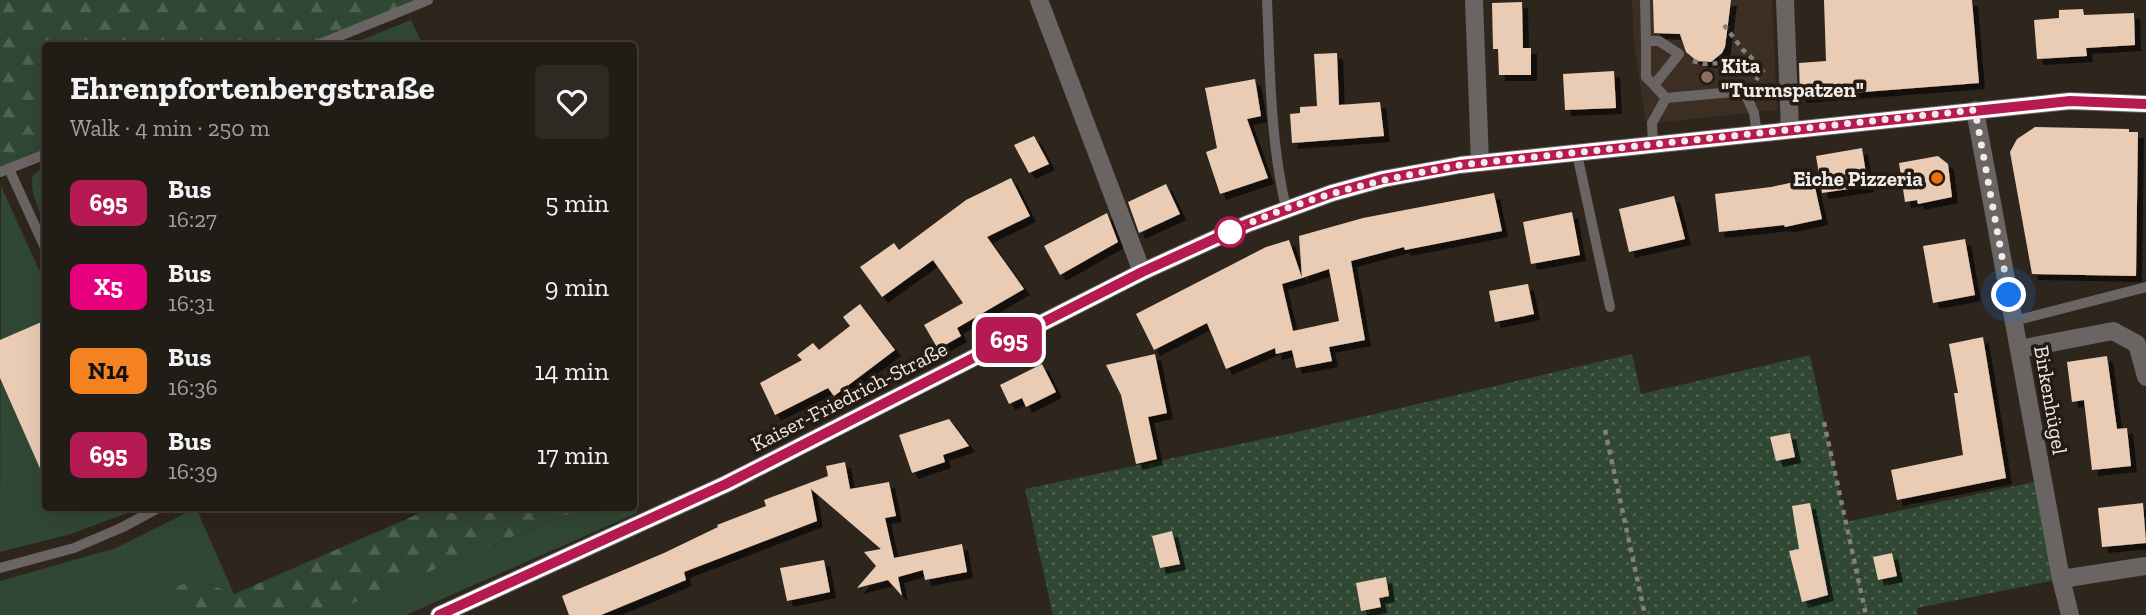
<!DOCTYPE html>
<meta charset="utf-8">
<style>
body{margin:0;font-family:"Zilla Slab",serif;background:#2e2923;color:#f1f3f6;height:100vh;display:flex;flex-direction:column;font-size:26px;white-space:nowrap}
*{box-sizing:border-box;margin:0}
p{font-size:23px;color:#a2a1a1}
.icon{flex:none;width:38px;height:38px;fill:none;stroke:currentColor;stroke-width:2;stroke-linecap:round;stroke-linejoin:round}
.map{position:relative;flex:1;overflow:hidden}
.panel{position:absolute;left:42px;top:42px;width:595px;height:469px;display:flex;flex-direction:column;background:#221c16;border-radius:7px;box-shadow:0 7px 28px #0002,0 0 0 2px #3f3a35}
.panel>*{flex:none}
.badge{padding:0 14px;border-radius:10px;font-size:24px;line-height:46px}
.you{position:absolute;width:35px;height:35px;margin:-18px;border:5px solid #fff;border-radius:50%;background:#1a73e8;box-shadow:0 0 0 10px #1a73e833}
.map>.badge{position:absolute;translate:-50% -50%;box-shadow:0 0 0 4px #fff}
.round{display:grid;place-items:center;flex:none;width:74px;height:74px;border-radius:7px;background:#2e2923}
.head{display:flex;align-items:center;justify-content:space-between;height:119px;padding:0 28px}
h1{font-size:33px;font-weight:800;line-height:52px}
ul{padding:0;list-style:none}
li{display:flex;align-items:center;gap:21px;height:84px;padding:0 28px}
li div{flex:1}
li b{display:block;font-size:26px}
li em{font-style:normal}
li .badge{min-width:77px;font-weight:700;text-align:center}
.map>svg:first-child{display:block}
.built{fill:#3c2e22}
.grass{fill:#304833}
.forest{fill:url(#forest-firs)}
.park{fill:url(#park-dots)}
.building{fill:#eaccb4;filter:url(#shadow)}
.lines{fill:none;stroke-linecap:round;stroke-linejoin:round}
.path{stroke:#867f78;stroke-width:4.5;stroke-dasharray:5 5;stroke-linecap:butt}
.service{stroke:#6a6463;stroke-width:10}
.minor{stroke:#6a6463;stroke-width:18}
.tertiary{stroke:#6a6463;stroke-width:18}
.line-casing{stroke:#fff;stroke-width:16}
.line{stroke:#b51b52;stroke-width:10}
.walk{stroke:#f1ebe6;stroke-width:7;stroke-dasharray:0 12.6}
.education-dot{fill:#8d6e63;stroke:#241b14;stroke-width:2.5}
.food-dot{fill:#e8710a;stroke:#241b14;stroke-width:2.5}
.stop-dot{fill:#fff;stroke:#b51b52;stroke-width:3.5}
.labels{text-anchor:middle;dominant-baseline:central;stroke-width:7;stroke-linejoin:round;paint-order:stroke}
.poi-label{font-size:21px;font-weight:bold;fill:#f1ebe6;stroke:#241b14;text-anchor:start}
.street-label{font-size:21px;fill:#f1ebe6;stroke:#241b14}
</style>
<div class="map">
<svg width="2146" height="615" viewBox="0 0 2146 615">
<defs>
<pattern id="forest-firs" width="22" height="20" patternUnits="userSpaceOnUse" patternTransform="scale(1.75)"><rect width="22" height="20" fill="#304833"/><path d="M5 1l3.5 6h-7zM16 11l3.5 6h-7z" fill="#4e6351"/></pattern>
<pattern id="park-dots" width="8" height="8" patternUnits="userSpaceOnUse" patternTransform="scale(1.75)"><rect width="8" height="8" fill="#304833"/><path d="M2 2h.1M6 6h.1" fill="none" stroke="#4e6351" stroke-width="1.8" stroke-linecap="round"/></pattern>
<filter id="shadow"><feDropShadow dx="6" dy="6" stdDeviation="0" flood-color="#0009"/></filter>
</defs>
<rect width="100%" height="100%" fill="#2e251d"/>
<path class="built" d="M1632 0H1772L1777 110 1646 124 1634 43Z"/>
<path class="grass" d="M411 20 423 45 357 46 356 42Z
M45 166V223C38 207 29 192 33 175Z
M1 186 45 283 46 508H134L130 512 71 534 0 552Z
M634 505 637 513 406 615H325L582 508H634Z
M196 508 234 594 195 578 174 588 172 615H0V581L116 548Z"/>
<path class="forest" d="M0 0H428L315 45 46 46 45 154 0 172Z
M432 508H582L325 615H172L174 588 195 578 234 594Z"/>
<path class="park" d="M1632 354 1641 394 1810 355 1846 522 2043 480 2061 579 1917 608 1918 615H1053L1025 489 1297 432Z"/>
<path class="building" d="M1653 0H1731L1725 47 1722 53 1711 62 1697 61 1686 52 1680 34 1654 33Z
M1824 0H1972L1979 83 1800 97 1799 63 1826 61Z
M1522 2 1523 48H1531V75H1499L1498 49H1493L1492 3Z
M2083 9 2084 15 2134 13 2135 45 2086 48 2087 56 2037 59 2034 20 2059 18V10Z
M1337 53 1339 105 1380 102 1384 136 1292 143 1290 114 1300 113V107L1317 106 1314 54Z
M1614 71 1616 108 1565 110 1563 74Z
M1255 79 1261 116 1247 119 1268 178 1220 194 1206 152 1217 148 1205 88Z
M2035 127 2129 129V132H2138L2136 276 2032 274 2010 152 2017 139Z
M1034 136 1049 164 1029 173 1014 145Z
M1862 148 1868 186 1822 193 1816 156Z
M1938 156 1948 164 1952 197 1918 204 1917 200 1905 202 1899 163Z
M1011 178 1030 216 987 237 1024 289 957 328 961 336 938 349 924 325 963 303 933 260 882 297 860 267 894 243 899 250 966 200Z
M1813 178 1822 219 1785 227 1784 225 1719 232 1715 194 1771 187Z
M1166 184 1180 214 1139 233 1128 202Z
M1494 193 1502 231 1405 250 1404 247 1351 261 1365 340 1329 347 1332 361 1296 368 1292 350 1276 354 1275 348 1226 369 1207 323 1154 350 1136 314 1266 247 1289 240 1302 278 1282 284 1293 331 1339 321 1329 269 1302 278 1299 236 1363 218Z
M1674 196 1685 239 1629 252 1619 209Z
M1572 212 1580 255 1531 264 1523 222Z
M1107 213 1118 242 1060 275 1044 246Z
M1965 239 1975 295 1933 303 1923 246Z
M1528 284 1534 314 1495 322 1489 291Z
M860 304 895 350 834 396 828 388 775 415 760 383 802 360 797 355 813 343 819 350 850 326 843 317Z
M46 320V482L0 378V340Z
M1983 337 2006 478 1897 500 1891 470 1963 455 1954 393H1958L1949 344Z
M1155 354 1167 413 1148 417 1157 459 1136 464 1121 395 1106 365Z
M2107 356 2117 429 2127 428 2131 466 2092 470 2084 400 2072 402 2067 362Z
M1042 364 1056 392 1026 407 1022 398 1009 404 1000 385Z
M949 419 969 446 943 455 945 462 912 473 899 435Z
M1790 433 1795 457 1776 461 1770 437Z
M845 462 850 489 889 482 896 516 885 518 894 558 962 544 967 572 925 580 923 570 898 577 902 596 888 580 857 588 876 566 864 552 881 549 811 489 817 521 684 572 686 580 601 615H569L562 596 664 553 718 527 717 525 766 506 764 500 828 476 826 466Z
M1810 503 1828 595 1802 602 1789 551 1799 549 1792 506Z
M2143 503 2146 543 2102 547 2098 508Z
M1172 531 1180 564 1160 568 1152 536Z
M1892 553 1897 576 1878 580 1873 557Z
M824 560 830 592 787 601 780 568Z
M1386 577 1389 596 1379 598 1381 607 1361 611 1356 583Z"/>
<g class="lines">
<path class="path" d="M1724 25 1743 50 1764 69 1756 80
M1693 61 1703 64 1755 61
M1824 422 1866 615
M1605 430 1645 615"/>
<path class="service" d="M1267 0C1270 69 1270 140 1286 208
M1645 0 1646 41
M315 46 428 0
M1654 85 1646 77V41H1659L1679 54 1654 85 1666 98
M1653 145 1652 123 1666 98 1744 91 1754 113 1757 134
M1577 154 1610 307
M9 169 46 250
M0 172 46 154
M2014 321 2146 287
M0 568 74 548 123 527 158 508"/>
<path class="minor" d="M1039 0 1142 272
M1474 0 1480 163
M1785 0 1790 130
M1975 110 2061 579 2070 615
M2019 349 2113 331 2137 344 2146 377
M2061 579 2146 566"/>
<path class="tertiary" d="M439 615 726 484 1142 272 1247 224 1332 193 1383 179 1460 165 2070 101 2146 104"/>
</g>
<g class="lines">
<defs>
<path id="line" d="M439 615 726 484 1142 272 1247 224 1332 193 1383 179 1460 165 2070 101 2146 104"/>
</defs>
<use href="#line" class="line-casing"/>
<use href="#line" class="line"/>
<path class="walk" d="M1230 232C1303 197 1381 179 1460 165L1975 110 2009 295"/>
</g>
<circle class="education-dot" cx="1707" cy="77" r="7"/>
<circle class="food-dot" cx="1937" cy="178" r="7"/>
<circle class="stop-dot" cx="1230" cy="232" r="14"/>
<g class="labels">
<g class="poi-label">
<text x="1721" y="65">Kita<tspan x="1721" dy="24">"Turmspatzen"</tspan></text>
<text x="1923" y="178" text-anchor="end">Eiche Pizzeria</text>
</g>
<g class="street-label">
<text transform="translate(849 396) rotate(-27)">Kaiser-Friedrich-Straße</text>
<text transform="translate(2051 400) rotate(80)">Birkenhügel</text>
</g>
</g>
</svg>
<div class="you" style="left:2009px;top:295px"></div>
<b class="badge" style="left:1009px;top:340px;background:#b51b52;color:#fff">695</b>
<section class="panel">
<div class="head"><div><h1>Ehrenpfortenbergstraße</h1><p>Walk · 4 min · 250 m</p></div><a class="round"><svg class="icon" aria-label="heart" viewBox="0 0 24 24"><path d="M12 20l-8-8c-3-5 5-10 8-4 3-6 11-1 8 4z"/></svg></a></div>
<ul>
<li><span class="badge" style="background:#b51b52;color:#fff">695</span><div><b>Bus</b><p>16:27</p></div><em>5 min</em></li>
<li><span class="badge" style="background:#e6007e;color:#fff">X5</span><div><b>Bus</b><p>16:31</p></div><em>9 min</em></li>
<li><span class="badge" style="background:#f58220;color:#111">N14</span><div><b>Bus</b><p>16:36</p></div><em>14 min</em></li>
<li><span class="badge" style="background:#b51b52;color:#fff">695</span><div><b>Bus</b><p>16:39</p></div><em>17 min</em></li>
</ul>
</section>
</div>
